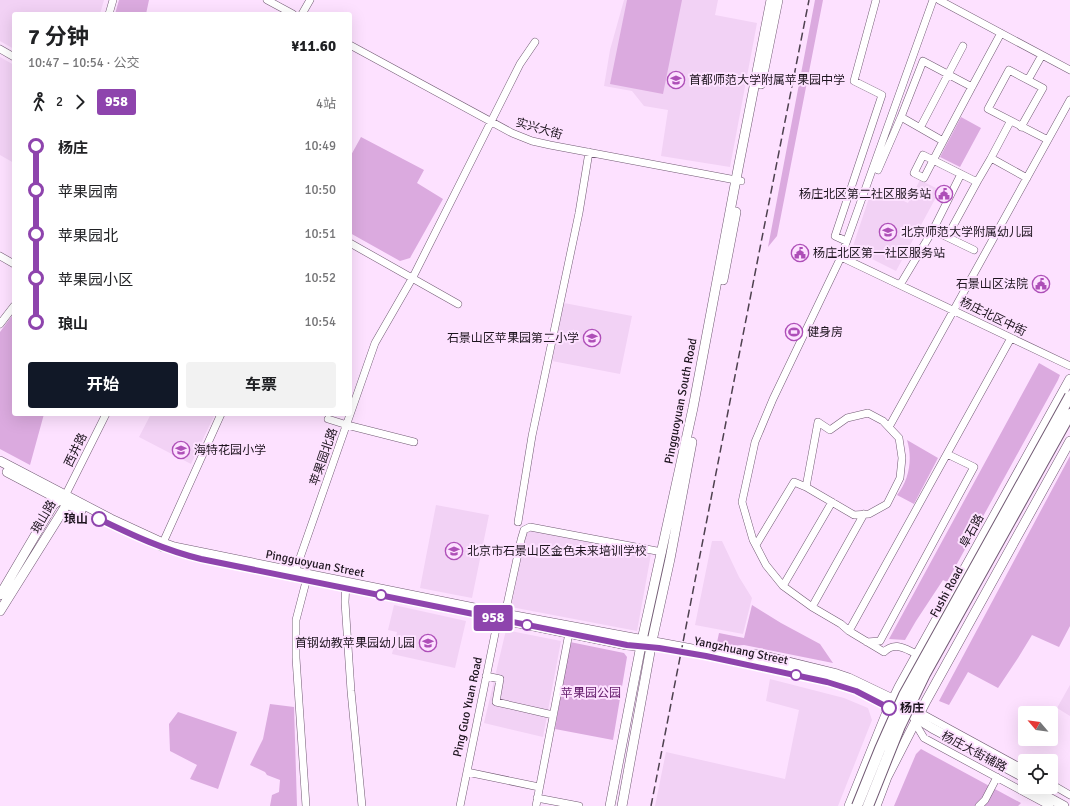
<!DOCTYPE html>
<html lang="zh">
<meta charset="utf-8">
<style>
body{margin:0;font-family:Signika,"Noto Sans SC",sans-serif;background:#f2f2f2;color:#202124;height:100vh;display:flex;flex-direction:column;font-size:15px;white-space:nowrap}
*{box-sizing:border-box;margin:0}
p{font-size:13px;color:#757577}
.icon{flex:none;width:22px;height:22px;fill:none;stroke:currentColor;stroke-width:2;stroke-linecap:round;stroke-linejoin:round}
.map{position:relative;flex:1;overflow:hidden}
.drawer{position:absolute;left:12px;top:12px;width:340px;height:404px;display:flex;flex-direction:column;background:#fff;border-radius:4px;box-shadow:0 4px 16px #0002}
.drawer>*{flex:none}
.badge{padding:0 8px;border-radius:3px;font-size:14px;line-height:26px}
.needle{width:26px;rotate:299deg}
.tools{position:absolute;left:1018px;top:706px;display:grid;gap:8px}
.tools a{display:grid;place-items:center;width:40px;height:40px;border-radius:4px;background:#fff;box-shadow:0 4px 16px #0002;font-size:20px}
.map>.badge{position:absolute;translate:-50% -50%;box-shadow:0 0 0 2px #fff}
.legs{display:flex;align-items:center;gap:6px;height:44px;padding:0 16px;font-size:13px}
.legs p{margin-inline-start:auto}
.summary{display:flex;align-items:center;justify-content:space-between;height:68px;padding:0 16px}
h1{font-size:22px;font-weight:700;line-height:30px}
.action{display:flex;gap:8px;margin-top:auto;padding:8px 16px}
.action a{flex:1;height:46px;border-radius:4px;background:#111827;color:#fff;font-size:16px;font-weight:700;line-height:46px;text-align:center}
.action a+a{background:#f2f2f2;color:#202124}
ul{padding:0 16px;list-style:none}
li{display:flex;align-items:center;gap:14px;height:44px;font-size:15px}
li i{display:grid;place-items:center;width:6px;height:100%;margin:0 5px;background:currentColor}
li i::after{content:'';width:10px;height:10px;margin:-5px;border:3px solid;border-radius:50%;background:#fff}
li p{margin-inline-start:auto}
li:first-child i{background:linear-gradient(#0000 50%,currentColor 0)}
li:last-child i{background:linear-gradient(currentColor 50%,#0000 0)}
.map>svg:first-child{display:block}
.built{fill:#f2d2f5}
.green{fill:#dbaadf}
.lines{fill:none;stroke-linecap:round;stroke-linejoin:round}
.minor-casing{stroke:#715a73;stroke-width:8}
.major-casing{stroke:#715a73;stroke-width:10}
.minor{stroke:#fff;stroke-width:7}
.major{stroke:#fff;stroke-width:9}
.rail{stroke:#4e414f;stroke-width:1.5;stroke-dasharray:8 4;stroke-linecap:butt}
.highway-bridge-casing{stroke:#715a73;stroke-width:12;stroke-linecap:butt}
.highway-bridge{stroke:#fff;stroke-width:10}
.line-1-casing{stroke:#fff;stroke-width:9}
.line-1{stroke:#8e44ad;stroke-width:6}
.stop-1-dot{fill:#fff;stroke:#8e44ad;stroke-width:2}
.labels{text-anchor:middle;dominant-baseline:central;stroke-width:4;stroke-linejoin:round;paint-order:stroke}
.poi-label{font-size:12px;fill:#1d141e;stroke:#fde1ff;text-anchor:start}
.street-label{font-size:12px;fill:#1d141e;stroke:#fde1ff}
.stop-label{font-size:12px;font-weight:bold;fill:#1d141e;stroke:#fde1ff;text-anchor:end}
.park-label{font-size:12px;fill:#611969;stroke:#fde1ff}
</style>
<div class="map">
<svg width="1070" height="806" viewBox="0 0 1070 806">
<rect width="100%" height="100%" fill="#fde1ff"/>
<path class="built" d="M0 0H104L100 14H14V49L0 41Z
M624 0H718L715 15 757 23 730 167 661 156 668 110 644 106 632 91 604 86 610 50Z
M0 57 14 65V163L0 155Z
M920 180 940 190 896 271 852 249 873 186 908 203Z
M564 303 632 316 620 374 552 361Z
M151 414H215L191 464 139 437Z
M436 505 489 515 472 598 420 588Z
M530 529 651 554 637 631 511 607 526 532Z
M712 541H722L739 577 752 598 743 634 695 625Z
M394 605 466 621 455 668 392 654 397 632 388 630Z
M506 630 561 641 543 737 484 723Z
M770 679 844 698 868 708 872 720 838 806H655L666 752 785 779 799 710 766 701Z
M1070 685V716L1057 708Z"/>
<path class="green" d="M119 0H149L146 14H115Z
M627 0H682L663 94 610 84Z
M815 0H823L777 236 768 247Z
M961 117 981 128 960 167 940 157Z
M361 137 424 170 417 183 443 199 410 258 400 261 350 233V157Z
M14 313V414H44L30 465 0 449V332Z
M1039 363 1060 375 1058 380 947 582 943 580 916 621 905 640 889 639Z
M907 440 938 458 914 504 897 495C909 480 913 459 907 440Z
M1070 456V626L1059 647 1032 635 1018 658 998 688 968 672 949 705 939 701Z
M752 605 781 623 820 644 833 663 744 645 716 647 719 633 744 638Z
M570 642 624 653 627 657 613 740 555 729Z
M270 704 294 707 297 806H270L272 795 279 792 280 780 267 775 265 772 250 765 263 739Z
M178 712 237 732 218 789 190 779 197 765 170 751 169 724Z
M921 749 1021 803 1018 806H894L916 754Z"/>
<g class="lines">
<defs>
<path id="minor" d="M267 0 293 14
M939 0 1070 70
M109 14 113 0
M302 14 310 0
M1001 33C975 81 949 129 924 178L914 173 923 155 977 182 991 158 1027 178
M350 45 512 133 532 141 550 145 741 181
M0 49 14 57
M1028 80 1042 55
M901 117 923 61 972 87
M1021 127 1043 88 1009 70 988 109 1048 140
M920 128 963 46
M991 158 1009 124
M878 170 901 117 943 141
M933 230 961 174
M846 241 835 236 882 95 854 81 876 0
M350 243 458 304
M974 250 947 237 977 182
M0 256 14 264
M841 257 1070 366
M900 285 933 230 947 237
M0 324 14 306
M868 413 883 421 899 438 902 458 900 478 887 504 869 514 854 515 806 487 818 422 830 430 847 418Z
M328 419 347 425 414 442
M889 427 1070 100
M65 496 106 414
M518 522 532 436 579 213 589 152
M756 545 794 482 806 487
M161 547 221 414
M295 572 375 343 413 277 520 64 535 42
M346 582 345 602 351 691 362 806
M783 586 832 502
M812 607 864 514
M505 614 521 540 524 530 530 527 662 552
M849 631 841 624 812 607 783 586 766 565 753 540 742 502 755 442 773 399 841 257 933 0
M867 642 880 641 974 467 947 454
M917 654C905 649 895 641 884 652L849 631 1011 338
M734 656 747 653 760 654 837 673 849 677 897 700
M486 676 500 679 496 702 553 715
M906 705 1025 770
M915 723 924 738 1050 806
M467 772 539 787
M1051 784 1070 795
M537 798 579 806
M306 806 296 658V620L308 574
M460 806 499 614
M536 806 569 633
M979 806 985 800 997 777"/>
<path id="major" d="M761 84 778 0
M723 280 736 212
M0 461 111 519 163 543 174 547 489 611 783 666 832 678 847 682 892 703 932 728 1025 778
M7 472 81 511
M0 595 53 505 62 498
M0 611 67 504 66 498
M479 615 627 645 651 647
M1029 787 1064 806
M610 806 642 640 693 408 738 169 771 0
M622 806 652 641 670 559 692 442
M849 806 887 712 899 687 1070 379
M876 806 887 777 926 701 1070 441"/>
</defs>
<use href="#minor" class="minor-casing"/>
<use href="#major" class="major-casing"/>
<use href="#minor" class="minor"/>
<use href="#major" class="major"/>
<path class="rail" d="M651 806 759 253 809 0"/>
<defs>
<path id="highway-bridge" d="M857 806 880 749 904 695 1070 396
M868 806 900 726 925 674 1070 414"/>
</defs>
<use href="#highway-bridge" class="highway-bridge-casing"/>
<use href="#highway-bridge" class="highway-bridge"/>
</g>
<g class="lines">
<defs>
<path id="line-1" d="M99 519C132 535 164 550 201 559L627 645 659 648 706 656 827 682 856 691 889 708"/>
</defs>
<use href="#line-1" class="line-1-casing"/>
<use href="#line-1" class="line-1"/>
</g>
<defs>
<symbol id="school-ring" viewBox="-11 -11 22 22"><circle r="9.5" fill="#fde1ff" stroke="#ae4fb8" stroke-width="1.5"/><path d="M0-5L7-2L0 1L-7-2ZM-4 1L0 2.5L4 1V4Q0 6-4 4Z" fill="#ae4fb8"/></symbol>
<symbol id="civic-ring" viewBox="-11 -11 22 22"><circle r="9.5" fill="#fde1ff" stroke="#ae4fb8" stroke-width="1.5"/><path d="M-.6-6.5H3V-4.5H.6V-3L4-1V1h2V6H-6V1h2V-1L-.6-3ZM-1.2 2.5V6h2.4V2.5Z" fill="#ae4fb8"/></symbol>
<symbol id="stadium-ring" viewBox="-11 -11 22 22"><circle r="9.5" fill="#fde1ff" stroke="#ae4fb8" stroke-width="1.5"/><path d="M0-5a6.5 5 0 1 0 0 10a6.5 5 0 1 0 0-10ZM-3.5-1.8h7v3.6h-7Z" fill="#ae4fb8"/></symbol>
</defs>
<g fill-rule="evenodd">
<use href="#school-ring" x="666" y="70" width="20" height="20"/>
<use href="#civic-ring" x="934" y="184" width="20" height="20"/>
<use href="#school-ring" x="878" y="222" width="20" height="20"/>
<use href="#civic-ring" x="790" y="243" width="20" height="20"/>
<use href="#civic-ring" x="1031" y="274" width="20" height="20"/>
<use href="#stadium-ring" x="784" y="322" width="20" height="20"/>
<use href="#school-ring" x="582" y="328" width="20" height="20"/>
<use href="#school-ring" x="171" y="440" width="20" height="20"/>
<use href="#school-ring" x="444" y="541" width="20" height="20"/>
<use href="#school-ring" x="418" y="633" width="20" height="20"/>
</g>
<g class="stop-1-dot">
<circle cx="99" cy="519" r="7"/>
<circle cx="381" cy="595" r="5"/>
<circle cx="527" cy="625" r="5"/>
<circle cx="796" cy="675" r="5"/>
<circle cx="889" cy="708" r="7"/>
</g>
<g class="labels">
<g class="poi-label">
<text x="689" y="80">首都师范大学附属苹果园中学</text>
<text x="931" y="194" text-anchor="end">杨庄北区第二社区服务站</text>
<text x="901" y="232">北京师范大学附属幼儿园</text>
<text x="813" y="253">杨庄北区第一社区服务站</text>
<text x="1028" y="284" text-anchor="end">石景山区法院</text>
<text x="807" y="332">健身房</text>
<text x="579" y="338" text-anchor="end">石景山区苹果园第二小学</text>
<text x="194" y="450">海特花园小学</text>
<text x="467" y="551">北京市石景山区金色未来培训学校</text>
<text x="415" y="643" text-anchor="end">首钢幼教苹果园幼儿园</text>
</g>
<g class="street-label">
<text transform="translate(539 129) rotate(16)">实兴大街</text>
<text transform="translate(993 317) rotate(26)">杨庄北区中街</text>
<text transform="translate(681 401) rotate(-79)">Pingguoyuan South Road</text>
<text transform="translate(76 450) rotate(-64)">西井路</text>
<text transform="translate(324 457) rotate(-71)">苹果园北路</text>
<text transform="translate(44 517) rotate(-60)">琅山路</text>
<text transform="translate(972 531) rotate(-61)">阜石路</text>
<text transform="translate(315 564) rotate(11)">Pingguoyuan Street</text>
<text transform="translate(947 592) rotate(-61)">Fushi Road</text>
<text transform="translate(741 651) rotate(12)">Yangzhuang Street</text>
<text transform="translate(468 707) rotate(-78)">Ping Guo Yuan Road</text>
<text transform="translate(974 752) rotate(28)">杨庄大街辅路</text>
</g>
<g class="stop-label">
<text x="88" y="519">琅山</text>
<text x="900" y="708" text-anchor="start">杨庄</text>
</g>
<g class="park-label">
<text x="591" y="693">苹果园公园</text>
</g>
</g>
</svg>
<div class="tools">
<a><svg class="needle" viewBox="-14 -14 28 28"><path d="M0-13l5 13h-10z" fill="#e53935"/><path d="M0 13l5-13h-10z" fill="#757577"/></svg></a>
<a><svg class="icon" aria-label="locate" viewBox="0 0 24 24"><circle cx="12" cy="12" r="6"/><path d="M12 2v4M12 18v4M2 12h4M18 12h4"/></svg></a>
</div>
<b class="badge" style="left:493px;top:618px;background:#8e44ad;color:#fff">958</b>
<section class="drawer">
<div class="summary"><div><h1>7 分钟</h1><p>10:47 – 10:54 · 公交</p></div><b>¥11.60</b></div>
<div class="legs"><svg class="icon" aria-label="walk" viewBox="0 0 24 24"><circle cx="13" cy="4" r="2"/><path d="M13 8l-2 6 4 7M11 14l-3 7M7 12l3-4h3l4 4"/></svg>2<svg class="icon" aria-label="forward" viewBox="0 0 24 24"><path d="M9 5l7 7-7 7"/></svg><b class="badge" style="background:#8e44ad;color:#fff">958</b><p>4站</p></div>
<ul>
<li><i style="color:#8e44ad"></i><b>杨庄</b><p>10:49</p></li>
<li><i style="color:#8e44ad"></i><span>苹果园南</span><p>10:50</p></li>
<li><i style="color:#8e44ad"></i><span>苹果园北</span><p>10:51</p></li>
<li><i style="color:#8e44ad"></i><span>苹果园小区</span><p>10:52</p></li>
<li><i style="color:#8e44ad"></i><b>琅山</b><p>10:54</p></li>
</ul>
<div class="action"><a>开始</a><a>车票</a></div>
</section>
</div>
